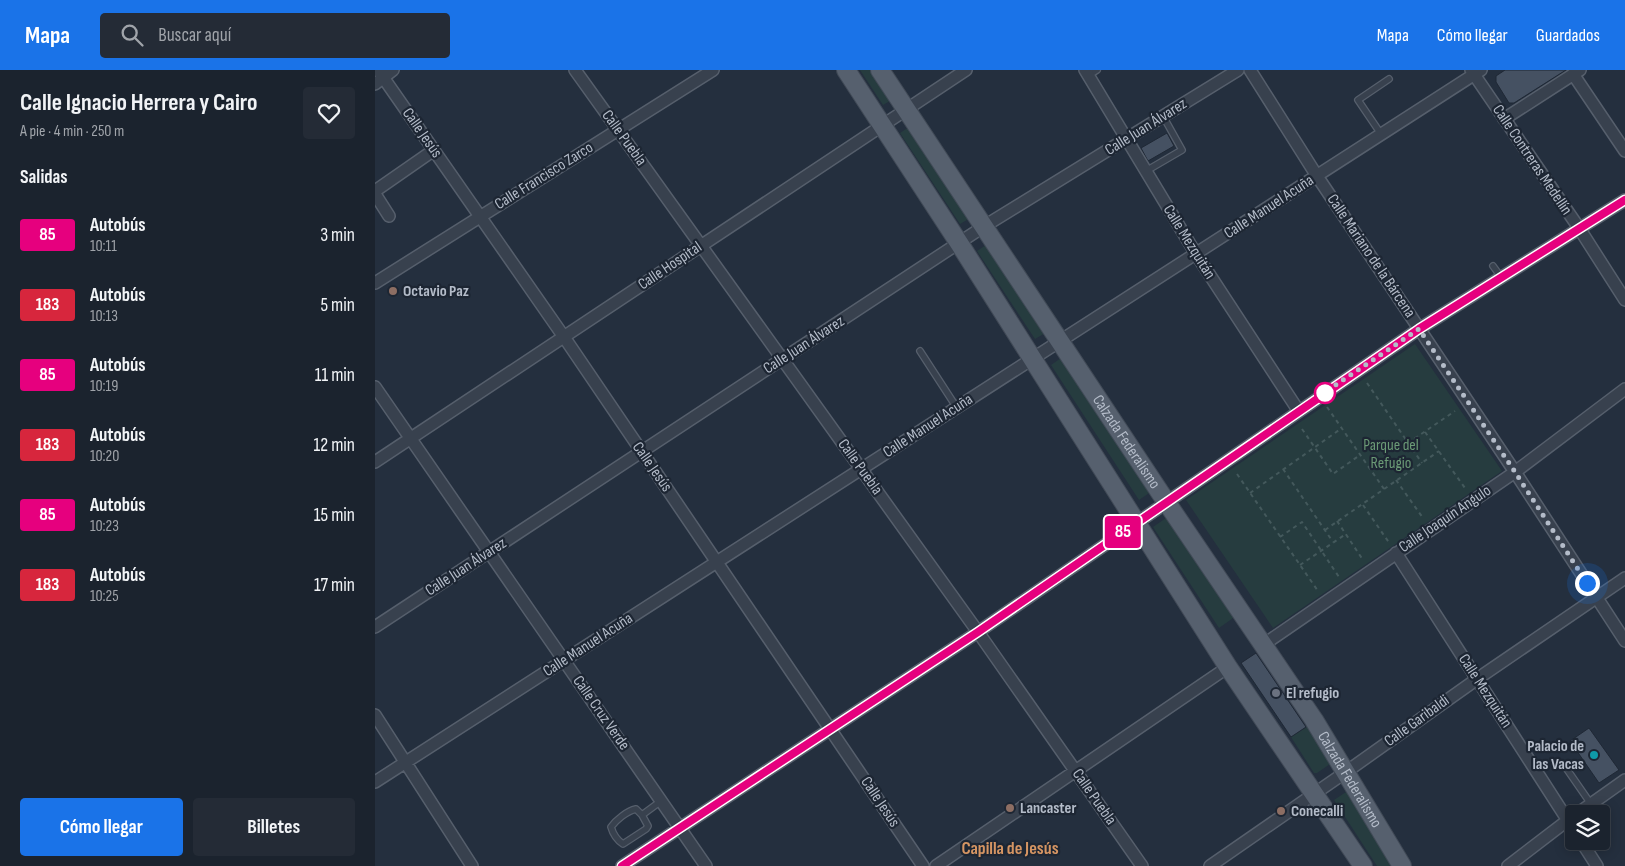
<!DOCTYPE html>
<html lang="es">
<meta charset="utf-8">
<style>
body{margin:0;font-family:"Sofia Sans Condensed",sans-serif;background:#242b36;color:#f1f3f6;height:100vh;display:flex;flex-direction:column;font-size:19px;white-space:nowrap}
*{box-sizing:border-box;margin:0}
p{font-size:16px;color:#a0a4aa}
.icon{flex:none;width:28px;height:28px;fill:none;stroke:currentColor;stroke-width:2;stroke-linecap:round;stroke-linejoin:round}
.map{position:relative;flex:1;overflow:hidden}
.drawer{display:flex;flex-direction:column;background:#1b232e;width:375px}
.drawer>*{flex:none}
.badge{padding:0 10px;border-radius:4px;font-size:18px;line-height:32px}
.tools{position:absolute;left:1190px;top:735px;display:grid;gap:10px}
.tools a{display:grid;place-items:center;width:45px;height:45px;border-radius:5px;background:#1b232e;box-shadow:0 2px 12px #0003,0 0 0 1px #39404a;font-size:25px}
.you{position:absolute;width:25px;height:25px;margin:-12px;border:4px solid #fff;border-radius:50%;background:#1a73e8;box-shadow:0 0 0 8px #1a73e833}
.map>.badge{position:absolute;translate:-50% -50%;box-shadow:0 0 0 2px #fff}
h2{padding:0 20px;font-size:19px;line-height:45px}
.round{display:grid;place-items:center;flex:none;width:52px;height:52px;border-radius:5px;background:#242b36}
.overview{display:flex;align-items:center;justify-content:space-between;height:85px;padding:0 20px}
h1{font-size:24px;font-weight:700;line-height:38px}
.button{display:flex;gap:10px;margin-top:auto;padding:10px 20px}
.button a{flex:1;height:58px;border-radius:5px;background:#1a73e8;color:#fff;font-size:20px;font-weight:700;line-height:58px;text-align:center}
.button a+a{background:#242b36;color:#f1f3f6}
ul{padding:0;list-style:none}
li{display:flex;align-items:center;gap:15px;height:70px;padding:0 20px}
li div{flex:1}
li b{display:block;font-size:19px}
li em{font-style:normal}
li .badge{min-width:55px;font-weight:700;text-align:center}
header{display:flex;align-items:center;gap:30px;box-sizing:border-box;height:70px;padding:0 25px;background:#1a73e8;color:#fff}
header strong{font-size:24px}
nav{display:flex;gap:28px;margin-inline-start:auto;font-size:18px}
.search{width:350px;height:45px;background:#242b36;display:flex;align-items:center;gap:12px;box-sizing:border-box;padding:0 18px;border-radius:5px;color:#a0a4aa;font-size:19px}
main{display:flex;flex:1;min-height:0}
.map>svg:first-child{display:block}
.green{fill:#263c3f}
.building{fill:#455162;stroke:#1f2835}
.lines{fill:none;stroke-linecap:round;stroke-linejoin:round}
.service-casing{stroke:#565f6c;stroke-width:8}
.minor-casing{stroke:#565f6c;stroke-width:14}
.primary-casing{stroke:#414a57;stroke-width:20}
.path{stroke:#44595c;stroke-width:2;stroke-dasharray:4 4;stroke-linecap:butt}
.service{stroke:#38414e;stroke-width:5.5}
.minor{stroke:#38414e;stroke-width:11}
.primary{stroke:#56606e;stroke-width:18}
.line-casing{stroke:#fff;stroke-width:11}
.line{stroke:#e6007e;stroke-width:8}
.walk{stroke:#b4bcc9;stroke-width:5;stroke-dasharray:0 9}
.education-dot{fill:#8d6e63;stroke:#1d2633;stroke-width:2}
.stop-dot{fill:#fff;stroke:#e6007e;stroke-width:2.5}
.worship-dot{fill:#6b7280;stroke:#1d2633;stroke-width:2}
.culture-dot{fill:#0f9aa8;stroke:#1d2633;stroke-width:2}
.labels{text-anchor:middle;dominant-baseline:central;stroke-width:4.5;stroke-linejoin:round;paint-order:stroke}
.street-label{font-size:16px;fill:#b4bcc9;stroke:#1d2633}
.poi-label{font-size:16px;font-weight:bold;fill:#b4bcc9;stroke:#1d2633;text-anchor:start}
.park-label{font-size:16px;fill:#6b9a76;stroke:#1d2633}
.neighbourhood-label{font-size:18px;font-weight:bold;fill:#d59563;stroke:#1d2633}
</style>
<header>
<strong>Mapa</strong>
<div class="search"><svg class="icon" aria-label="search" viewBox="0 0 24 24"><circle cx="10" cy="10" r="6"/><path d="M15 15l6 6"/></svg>Buscar aquí</div>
<nav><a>Mapa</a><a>Cómo llegar</a><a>Guardados</a></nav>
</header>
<main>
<section class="drawer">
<div class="overview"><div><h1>Calle Ignacio Herrera y Cairo</h1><p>A pie · 4 min · 250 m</p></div><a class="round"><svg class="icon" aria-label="heart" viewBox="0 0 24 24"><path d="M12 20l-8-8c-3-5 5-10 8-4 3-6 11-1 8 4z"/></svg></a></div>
<h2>Salidas</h2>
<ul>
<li><span class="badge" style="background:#e6007e;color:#fff">85</span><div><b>Autobús</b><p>10:11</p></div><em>3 min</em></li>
<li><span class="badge" style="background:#d7263d;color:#fff">183</span><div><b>Autobús</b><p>10:13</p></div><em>5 min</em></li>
<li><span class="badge" style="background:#e6007e;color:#fff">85</span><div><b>Autobús</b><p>10:19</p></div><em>11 min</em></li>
<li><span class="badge" style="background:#d7263d;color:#fff">183</span><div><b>Autobús</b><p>10:20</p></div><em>12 min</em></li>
<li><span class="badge" style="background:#e6007e;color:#fff">85</span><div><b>Autobús</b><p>10:23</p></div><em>15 min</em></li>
<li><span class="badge" style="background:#d7263d;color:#fff">183</span><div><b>Autobús</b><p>10:25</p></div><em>17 min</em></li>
</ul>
<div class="button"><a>Cómo llegar</a><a>Billetes</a></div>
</section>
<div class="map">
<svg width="1250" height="796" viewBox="0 0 1250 796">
<rect width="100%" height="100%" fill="#242f3e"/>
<path class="green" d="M485 0H501L520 28 508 35Z
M537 55 597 147 585 154 525 63Z
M614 173 672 262 660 269 602 181Z
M1040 274 1127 401 898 558 811 430Z
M689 286 777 421 764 430 676 295Z
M794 446 861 546 844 558 778 457Z
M936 654 958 692 942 703H939L916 667Z
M977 718 1022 796H1002L959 730Z"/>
<path class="building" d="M1130 0H1191L1139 33H1134L1121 12V6Z
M792 63 799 76 773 91 766 78Z
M881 583 931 657 916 667 866 593Z
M1214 658 1244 700 1224 713 1195 671Z"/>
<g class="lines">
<defs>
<path id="service" d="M714 5 722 0
M1006 64 983 30 1014 9
M771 101 807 80 788 46
M1118 196 1126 207
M545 281 582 338
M1189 695 1216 734
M267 745 273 756 271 759 248 774C242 770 238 764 236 757 241 750 252 741 261 739L267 745 286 731"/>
<path id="minor" d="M3 0 189 267 548 796
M200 0 603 562 767 796
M710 0 821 184 923 340
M875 0 942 106 1140 402 1250 571
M1096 0 1204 158 1250 230
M1198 4 1250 81
M0 14 18 0
M1129 49 1205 0
M0 121 59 80
M0 124 14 146
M0 213 338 0
M0 317 331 796
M0 392 591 0
M1021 483 1199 760
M0 557 608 157 863 0
M888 575 1140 402 1250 319
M0 645 97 796
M0 712 1106 0
M1202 744 1250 710
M1206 771 1222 796
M247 796 603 562 1044 259 1250 130
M561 796 853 597
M835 796 978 697 1102 609 1250 508
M1133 796 1197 747"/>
<g id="primary">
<path d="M471 0 584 173 853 597 988 796"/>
<path id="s1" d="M505 0 792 433 939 650 1027 796"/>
</g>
</defs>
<use href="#service" class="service-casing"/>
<use href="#minor" class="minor-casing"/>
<use href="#primary" class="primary-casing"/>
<path class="path" d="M992 313 1047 393
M952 337 1009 419
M927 359 958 404 985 385
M1050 362 1090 418
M1033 373 1080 341
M908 399 958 472
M862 404 943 521
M1021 410 1048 448
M875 423 967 358
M988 435 1015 474
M962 451 988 490
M950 460 1064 381
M905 467 927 452 964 507
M925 495 971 464"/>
<use href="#service" class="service"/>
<use href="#minor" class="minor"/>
<use href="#primary" class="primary"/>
</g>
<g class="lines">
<defs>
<path id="line" d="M247 796 603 562 1044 259 1250 130"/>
</defs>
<use href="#line" class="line-casing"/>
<use href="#line" class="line"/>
<path class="walk" d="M950 323 944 326 1044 259 1140 402 1212 513"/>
</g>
<g class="education-dot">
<circle cx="18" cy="221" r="5"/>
<circle cx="635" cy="738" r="5"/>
<circle cx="906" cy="741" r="5"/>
</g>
<circle class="stop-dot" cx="950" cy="323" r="10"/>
<circle class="worship-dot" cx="901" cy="623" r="5"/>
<circle class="culture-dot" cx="1219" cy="685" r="5"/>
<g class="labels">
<g class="street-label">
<text transform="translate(771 57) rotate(-32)">Calle Juan Álvarez</text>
<text transform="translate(47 63) rotate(55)">Calle Jesús</text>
<text transform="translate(249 68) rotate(54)">Calle Puebla</text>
<text transform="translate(1157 90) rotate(56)">Calle Contreras Medellín</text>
<text transform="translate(169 106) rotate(-32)">Calle Francisco Zarco</text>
<text transform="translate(894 137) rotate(-33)">Calle Manuel Acuña</text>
<text transform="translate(814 172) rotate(58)">Calle Mezquitán</text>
<text transform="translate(996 186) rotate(56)">Calle Mariano de la Bárcena</text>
<text transform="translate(295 196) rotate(-34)">Calle Hospital</text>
<text transform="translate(429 275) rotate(-33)">Calle Juan Álvarez</text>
<text transform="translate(553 356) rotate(-33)">Calle Manuel Acuña</text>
<text stroke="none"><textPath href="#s1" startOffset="446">Calzada Federalismo</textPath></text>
<text transform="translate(277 397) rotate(55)">Calle Jesús</text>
<text transform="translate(485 397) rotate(54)">Calle Puebla</text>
<text transform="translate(1070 449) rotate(-34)">Calle Joaquín Angulo</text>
<text transform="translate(91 497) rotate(-33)">Calle Juan Álvarez</text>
<text transform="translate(213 575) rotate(-33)">Calle Manuel Acuña</text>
<text transform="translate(1110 621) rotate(57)">Calle Mezquitán</text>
<text transform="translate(226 643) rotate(55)">Calle Cruz Verde</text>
<text transform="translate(1042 651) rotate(-36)">Calle Garibaldi</text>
<text stroke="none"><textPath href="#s1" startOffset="851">Calzada Federalismo</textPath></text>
<text transform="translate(719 727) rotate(55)">Calle Puebla</text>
<text transform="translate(505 732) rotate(56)">Calle Jesús</text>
</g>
<g class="poi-label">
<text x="28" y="221">Octavio Paz</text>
<text x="911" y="623">El refugio</text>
<text x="1209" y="676" text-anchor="end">Palacio de<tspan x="1209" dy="18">las Vacas</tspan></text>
<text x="645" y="738">Lancaster</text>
<text x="916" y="741">Conecalli</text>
</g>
<g class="park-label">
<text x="1016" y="375">Parque del<tspan x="1016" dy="18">Refugio</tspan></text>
</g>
<g class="neighbourhood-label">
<text x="635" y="778">Capilla de Jesús</text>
</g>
</g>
</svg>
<div class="tools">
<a><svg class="icon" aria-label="layers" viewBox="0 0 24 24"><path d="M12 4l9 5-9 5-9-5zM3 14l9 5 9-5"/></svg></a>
</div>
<div class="you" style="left:1212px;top:513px"></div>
<b class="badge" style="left:748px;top:462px;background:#e6007e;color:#fff">85</b>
</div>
</main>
